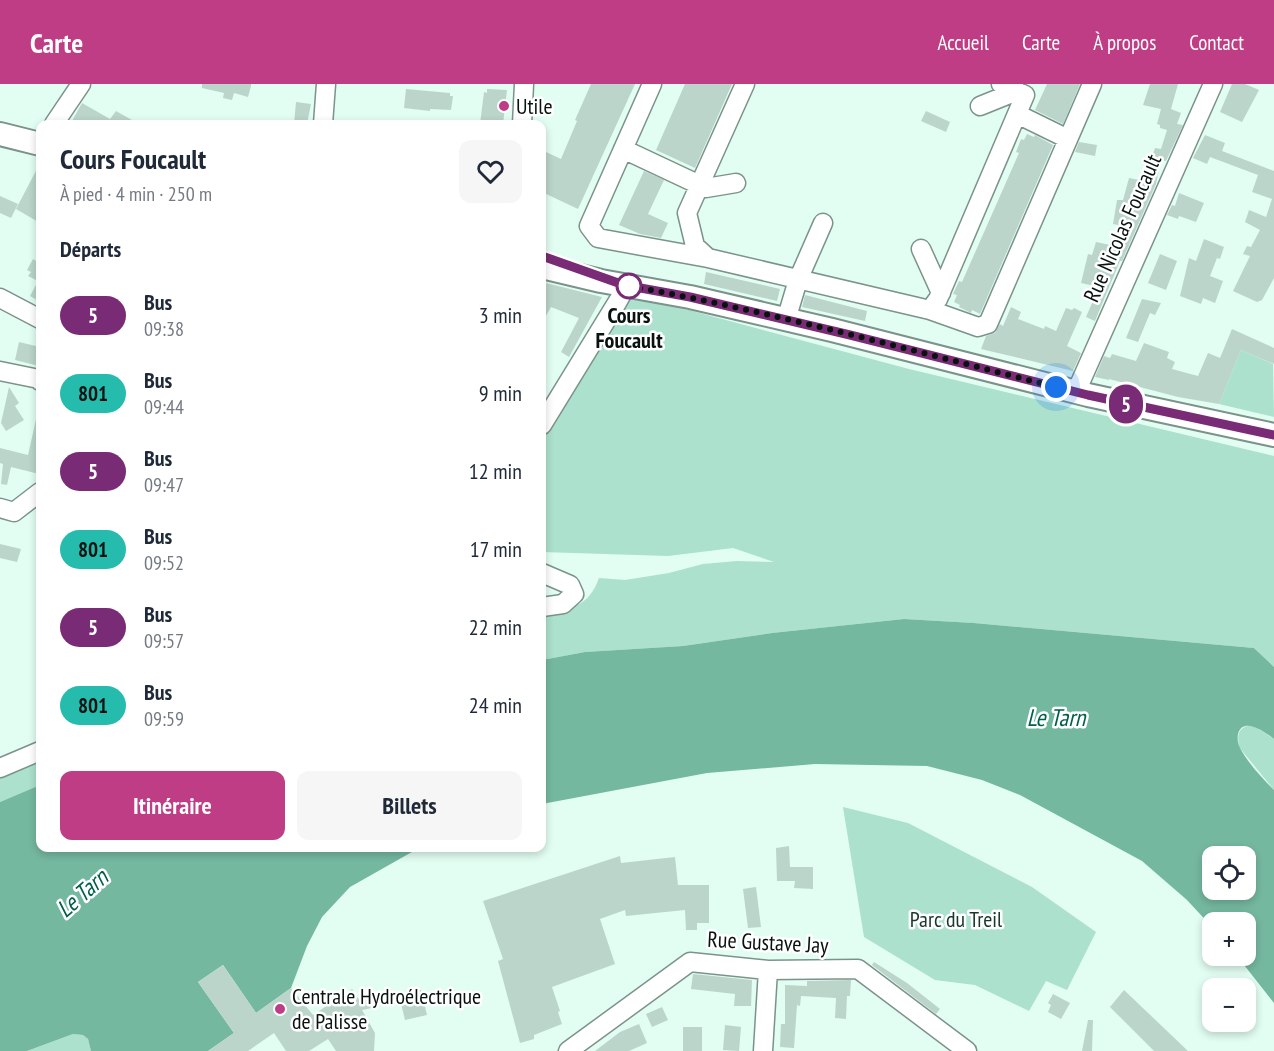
<!DOCTYPE html>
<html lang="fr">
<meta charset="utf-8">
<style>
body{margin:0;font-family:"PT Sans Narrow",sans-serif;background:#f6f6f7;color:#1f2937;height:100vh;display:flex;flex-direction:column;font-size:22px;white-space:nowrap}
*{box-sizing:border-box;margin:0}
p{font-size:20px;color:#747a83}
.icon{flex:none;width:33px;height:33px;fill:none;stroke:currentColor;stroke-width:2;stroke-linecap:round;stroke-linejoin:round}
.map{position:relative;flex:1;overflow:hidden}
.panel{position:absolute;left:36px;top:36px;width:510px;height:732px;display:flex;flex-direction:column;background:#fff;border-radius:12px;box-shadow:0 3px 9px #0003}
.panel>*{flex:none}
.badge{padding:0 12px;border-radius:20px;font-size:21px;line-height:39px}
.fabs{position:absolute;left:1202px;top:762px;display:grid;gap:12px}
.fabs a{display:grid;place-items:center;width:54px;height:54px;border-radius:12px;background:#fff;box-shadow:0 3px 9px #0003;font-size:30px}
.you{position:absolute;width:30px;height:30px;margin:-15px;border:4px solid #fff;border-radius:50%;background:#1a73e8;box-shadow:0 0 0 9px #1a73e833}
.map>.badge{position:absolute;translate:-50% -50%;box-shadow:0 0 0 3px #fff}
h2{padding:0 24px;font-size:22px;line-height:54px}
.round{display:grid;place-items:center;flex:none;width:63px;height:63px;border-radius:12px;background:#f6f6f7}
.head{display:flex;align-items:center;justify-content:space-between;height:102px;padding:0 24px}
h1{font-size:28px;font-weight:800;line-height:45px}
.action{display:flex;gap:12px;margin-top:auto;padding:12px 24px}
.action a{flex:1;height:69px;border-radius:12px;background:#be3d85;color:#fff;font-size:24px;font-weight:800;line-height:69px;text-align:center}
.action a+a{background:#f6f6f7;color:#1f2937}
ul{padding:0;list-style:none}
li{display:flex;align-items:center;gap:18px;height:78px;padding:0 24px}
li div{flex:1}
li b{display:block;font-size:22px}
li em{font-style:normal}
li .badge{min-width:66px;font-weight:700;text-align:center}
header{display:flex;align-items:center;gap:36px;box-sizing:border-box;height:84px;padding:0 30px;background:#be3d85;color:#fff}
header strong{font-size:28px}
nav{display:flex;gap:33px;margin-inline-start:auto;font-size:21px}
.map>svg:first-child{display:block}
.green{fill:#abe1cd}
.water{fill:#75b8a0;fill-rule:evenodd}
.building{fill:#bbd5ca}
.lines{fill:none;stroke-linecap:round;stroke-linejoin:round}
.minor-casing{stroke:#7b938a;stroke-width:21}
.major-casing{stroke:#7b938a;stroke-width:26}
.minor{stroke:#fff;stroke-width:18}
.major{stroke:#fff;stroke-width:22}
.line-casing{stroke:#fff;stroke-width:14}
.line{stroke:#792b75;stroke-width:9}
.walk{stroke:#08120e;stroke-width:6;stroke-dasharray:0 10.8}
.poi-dot{fill:#be3d85;stroke:#fff;stroke-width:2}
.stop-dot{fill:#fff;stroke:#792b75;stroke-width:3}
.labels{text-anchor:middle;dominant-baseline:central;stroke-width:5;stroke-linejoin:round;paint-order:stroke}
.poi-label{font-size:22px;fill:#08120e;stroke:#fff;text-anchor:start}
.street-label{font-size:22px;fill:#08120e;stroke:#fff}
.stop-label{font-size:22px;font-weight:bold;fill:#08120e;stroke:#fff}
.park-label{font-size:22px;fill:#18382d;stroke:#fff}
.water-label{font-size:24px;font-style:italic;fill:#015f4a;stroke:#fff}
</style>
<header>
<strong>Carte</strong>
<nav><a>Accueil</a><a>Carte</a><a>À propos</a><a>Contact</a></nav>
</header>
<div class="map">
<svg width="1274" height="967" viewBox="0 0 1274 967">
<rect width="100%" height="100%" fill="#e2fdf2"/>
<path class="green" d="M629 210 909 285 1274 372V583L1254 564 974 539 904 535 772 549 683 562 585 568 542 576V532C570 523 588 525 599 494L625 496 669 489 703 480 737 477 774 478 733 464 668 472 542 468V353L557 332Z
M1241 266 1273 280 1274 333 1219 320Z
M1250 641 1259 645 1274 655V706L1239 663C1237 651 1238 644 1250 641Z
M40 667V701L0 718V684Z
M843 723 908 739 1032 803 1096 848 1067 906 1046 897 1029 927 975 901 935 896 864 853Z
M73 950 83 951 88 955 91 967H27Z"/>
<path class="water" d="M904 535 974 539 1254 564 1274 583V655C1265 648 1243 632 1238 650 1237 655 1238 660 1240 664 1248 679 1262 694 1274 706V919L1237 872H1245V838H1212V843L1187 816 1142 777 1020 711 982 696 927 682 815 680 707 689 542 720V576L585 568 683 562 772 549ZM1212 772H1245V806H1212Z
M40 701V764H419L350 803 322 833 307 862 291 904 256 929 223 881 198 898 234 949 208 967H91L88 955 83 951 73 950 27 967H0V718Z"/>
<path class="building" d="M202 0H251V2L248 13 234 9 232 16 223 14 224 9 202 4Z
M591 0H635L578 125 542 108V78L546 68 561 75 577 37 575 36Z
M685 0H732L695 84 656 66Z
M1047 0H1080L1063 40 1035 26Z
M1150 0H1178L1171 25 1181 29 1177 40 1183 41 1166 77 1161 76 1156 100 1122 177H1120L1095 237 1086 233 1099 203 1081 199 1088 170 1092 171 1096 158 1110 161 1118 141 1113 140 1117 116H1123L1129 94 1144 97 1148 75 1151 76 1155 64 1161 65 1167 46 1160 44V41L1157 40 1161 25 1143 21Z
M1232 0H1245L1259 6 1242 38 1220 28Z
M406 5 450 9V12H453L451 26 430 25V27L404 24Z
M487 5 507 6 503 40H480L484 8 487 9Z
M296 18 311 20 307 40H294Z
M82 19 110 35 116 27 139 40H78L72 37Z
M926 27 950 38 946 48 921 37Z
M1027 50 1034 53 1035 51 1053 61 980 230 972 226 971 229 959 223 960 221 954 218 957 211 953 210 959 197 962 198 1019 69 1016 68 1021 55 1024 56Z
M1205 51 1225 59 1222 67 1274 87V194L1262 216 1257 218 1233 207 1250 172 1243 170 1247 162 1251 163 1260 146 1245 138 1249 126 1266 133 1272 115 1252 108 1258 91 1210 73 1207 80 1193 74Z
M1079 58 1097 61 1095 72 1075 68Z
M40 79V139L16 125Z
M644 87 664 96 648 130 668 139 661 154 640 150 619 141Z
M1179 109 1204 119 1196 138 1179 132 1178 135 1167 131 1172 121 1175 122Z
M0 112 18 120 11 134 0 129Z
M1204 155 1224 163 1220 175 1217 174 1210 192 1223 197 1215 219 1203 214 1201 220 1180 212 1189 174 1196 177Z
M40 169V218L30 212 38 197 28 192 31 188 27 186 33 175 36 177Z
M1160 170 1177 177 1166 206 1148 199Z
M706 188 780 205 777 217 704 200Z
M542 198 602 213 569 273 561 268 579 234 551 223 542 239Z
M805 211 867 227 865 237 802 223Z
M1142 215 1161 219 1155 231 1150 229 1138 258 1126 254Z
M1011 223 1021 228 1018 235 1044 245 1045 242 1056 247 1066 224 1072 226 1074 224 1082 228 1067 262 1081 269 1073 287 981 265 986 252 995 249 1000 240 1003 242Z
M1232 245 1274 264V280L1241 266 1219 320 1178 313 1109 295V296L1095 293 1104 272 1110 274 1112 270 1136 277 1144 259 1169 268 1167 274 1175 278 1172 285 1198 292 1208 269 1220 274Z
M19 258 40 263 39 282 15 276Z
M9 303 19 319 15 322 24 336 6 347 1 339Z
M37 331 40 332 39 390 11 383 7 401 1 400 3 380 0 379V364L28 371Z
M0 460 21 465 17 478 0 474Z
M789 762 790 783H813V805L794 804 795 797H777L776 764Z
M620 772 621 779 675 773 678 801H709V839H697V846H686L685 826 626 832 625 826 600 835 615 880 552 903 560 927 558 928 562 940 534 951V955L520 959 498 877 503 875 483 817Z
M756 803 761 843 748 844 743 805Z
M874 878 907 899 940 925 936 930 872 881Z
M223 881 256 929 291 904 313 931 352 905 360 917 374 912 377 923 362 926 375 949 374 967H336L328 955 309 967H286L274 949 248 967H208L234 949 198 898Z
M693 890 752 896 751 922H734L735 910 691 905Z
M851 896 850 912H847L846 935 835 934 836 914 801 912 800 922 797 921 794 964 780 963 781 940H785V901L807 902V897Z
M421 906 427 931 405 936 399 911Z
M1124 906 1188 967H1154L1110 923Z
M1053 910 1070 919 1061 935 1048 928 1051 921 1048 919Z
M662 923 668 936 652 943 646 930Z
M1088 936H1093L1092 967H1082Z
M639 940 647 959 629 967H595L620 948Z
M725 941 741 943 739 967 723 966Z
M683 943H702V967H683Z"/>
<g class="lines">
<defs>
<path id="minor" d="M652 0 589 142 598 154 708 174 930 226 938 215 1025 11 1001 0
M980 22 1017 7
M1017 30 1068 55
M54 40 81 0
M323 40 326 0
M522 40 524 0
M623 65 706 104 736 99
M921 165 941 209
M708 174 695 162 687 129 745 0
M0 214 40 235
M930 226 978 243 988 240 1092 0
M786 236 798 196 823 139
M0 287 39 295 40 297
M1076 308 1213 0
M542 341 618 217 623 208 624 201
M0 424 14 428 40 408
M542 489 570 501 574 510 563 520 542 523
M0 684 40 667
M568 967 690 878 768 886 858 885 967 967
M763 967 768 886"/>
<path id="major" d="M0 50 40 60
M542 183 601 197 690 213 832 246 1088 311 1274 351"/>
</defs>
<use href="#minor" class="minor-casing"/>
<use href="#major" class="major-casing"/>
<use href="#minor" class="minor"/>
<use href="#major" class="major"/>
</g>
<g class="lines">
<defs>
<path id="line" d="M542 172 624 201 690 213 850 251 1088 311 1274 351"/>
</defs>
<use href="#line" class="line-casing"/>
<use href="#line" class="line"/>
<path class="walk" d="M629 202 624 201C770 227 913 267 1056 303"/>
</g>
<g class="poi-dot">
<circle cx="504" cy="22" r="6"/>
<circle cx="280" cy="925" r="6"/>
</g>
<circle class="stop-dot" cx="629" cy="202" r="12"/>
<g class="labels">
<g class="poi-label">
<text x="516" y="22">Utile</text>
<text x="292" y="912">Centrale Hydroélectrique<tspan x="292" dy="25">de Palisse</tspan></text>
</g>
<g class="street-label">
<text transform="translate(1122 144) rotate(-66)">Rue Nicolas Foucault</text>
<text transform="translate(768 858) rotate(3)">Rue Gustave Jay</text>
</g>
<g class="stop-label">
<text x="629" y="231">Cours<tspan x="629" dy="25">Foucault</tspan></text>
</g>
<g class="park-label">
<text x="956" y="835">Parc du Treil</text>
</g>
<g class="water-label">
<text x="1056" y="633">Le Tarn</text>
<text transform="translate(82 809) rotate(-41)">Le Tarn</text>
</g>
</g>
</svg>
<div class="fabs">
<a><svg class="icon" aria-label="locate" viewBox="0 0 24 24"><circle cx="12" cy="12" r="6"/><path d="M12 2v4M12 18v4M2 12h4M18 12h4"/></svg></a>
<a>+</a>
<a>−</a>
</div>
<div class="you" style="left:1056px;top:303px"></div>
<b class="badge" style="left:1126px;top:320px;background:#792b75;color:#fff">5</b>
<section class="panel">
<div class="head"><div><h1>Cours Foucault</h1><p>À pied · 4 min · 250 m</p></div><a class="round"><svg class="icon" aria-label="heart" viewBox="0 0 24 24"><path d="M12 20l-8-8c-3-5 5-10 8-4 3-6 11-1 8 4z"/></svg></a></div>
<h2>Départs</h2>
<ul>
<li><span class="badge" style="background:#792b75;color:#fff">5</span><div><b>Bus</b><p>09:38</p></div><em>3 min</em></li>
<li><span class="badge" style="background:#25bcad;color:#111">801</span><div><b>Bus</b><p>09:44</p></div><em>9 min</em></li>
<li><span class="badge" style="background:#792b75;color:#fff">5</span><div><b>Bus</b><p>09:47</p></div><em>12 min</em></li>
<li><span class="badge" style="background:#25bcad;color:#111">801</span><div><b>Bus</b><p>09:52</p></div><em>17 min</em></li>
<li><span class="badge" style="background:#792b75;color:#fff">5</span><div><b>Bus</b><p>09:57</p></div><em>22 min</em></li>
<li><span class="badge" style="background:#25bcad;color:#111">801</span><div><b>Bus</b><p>09:59</p></div><em>24 min</em></li>
</ul>
<div class="action"><a>Itinéraire</a><a>Billets</a></div>
</section>
</div>
